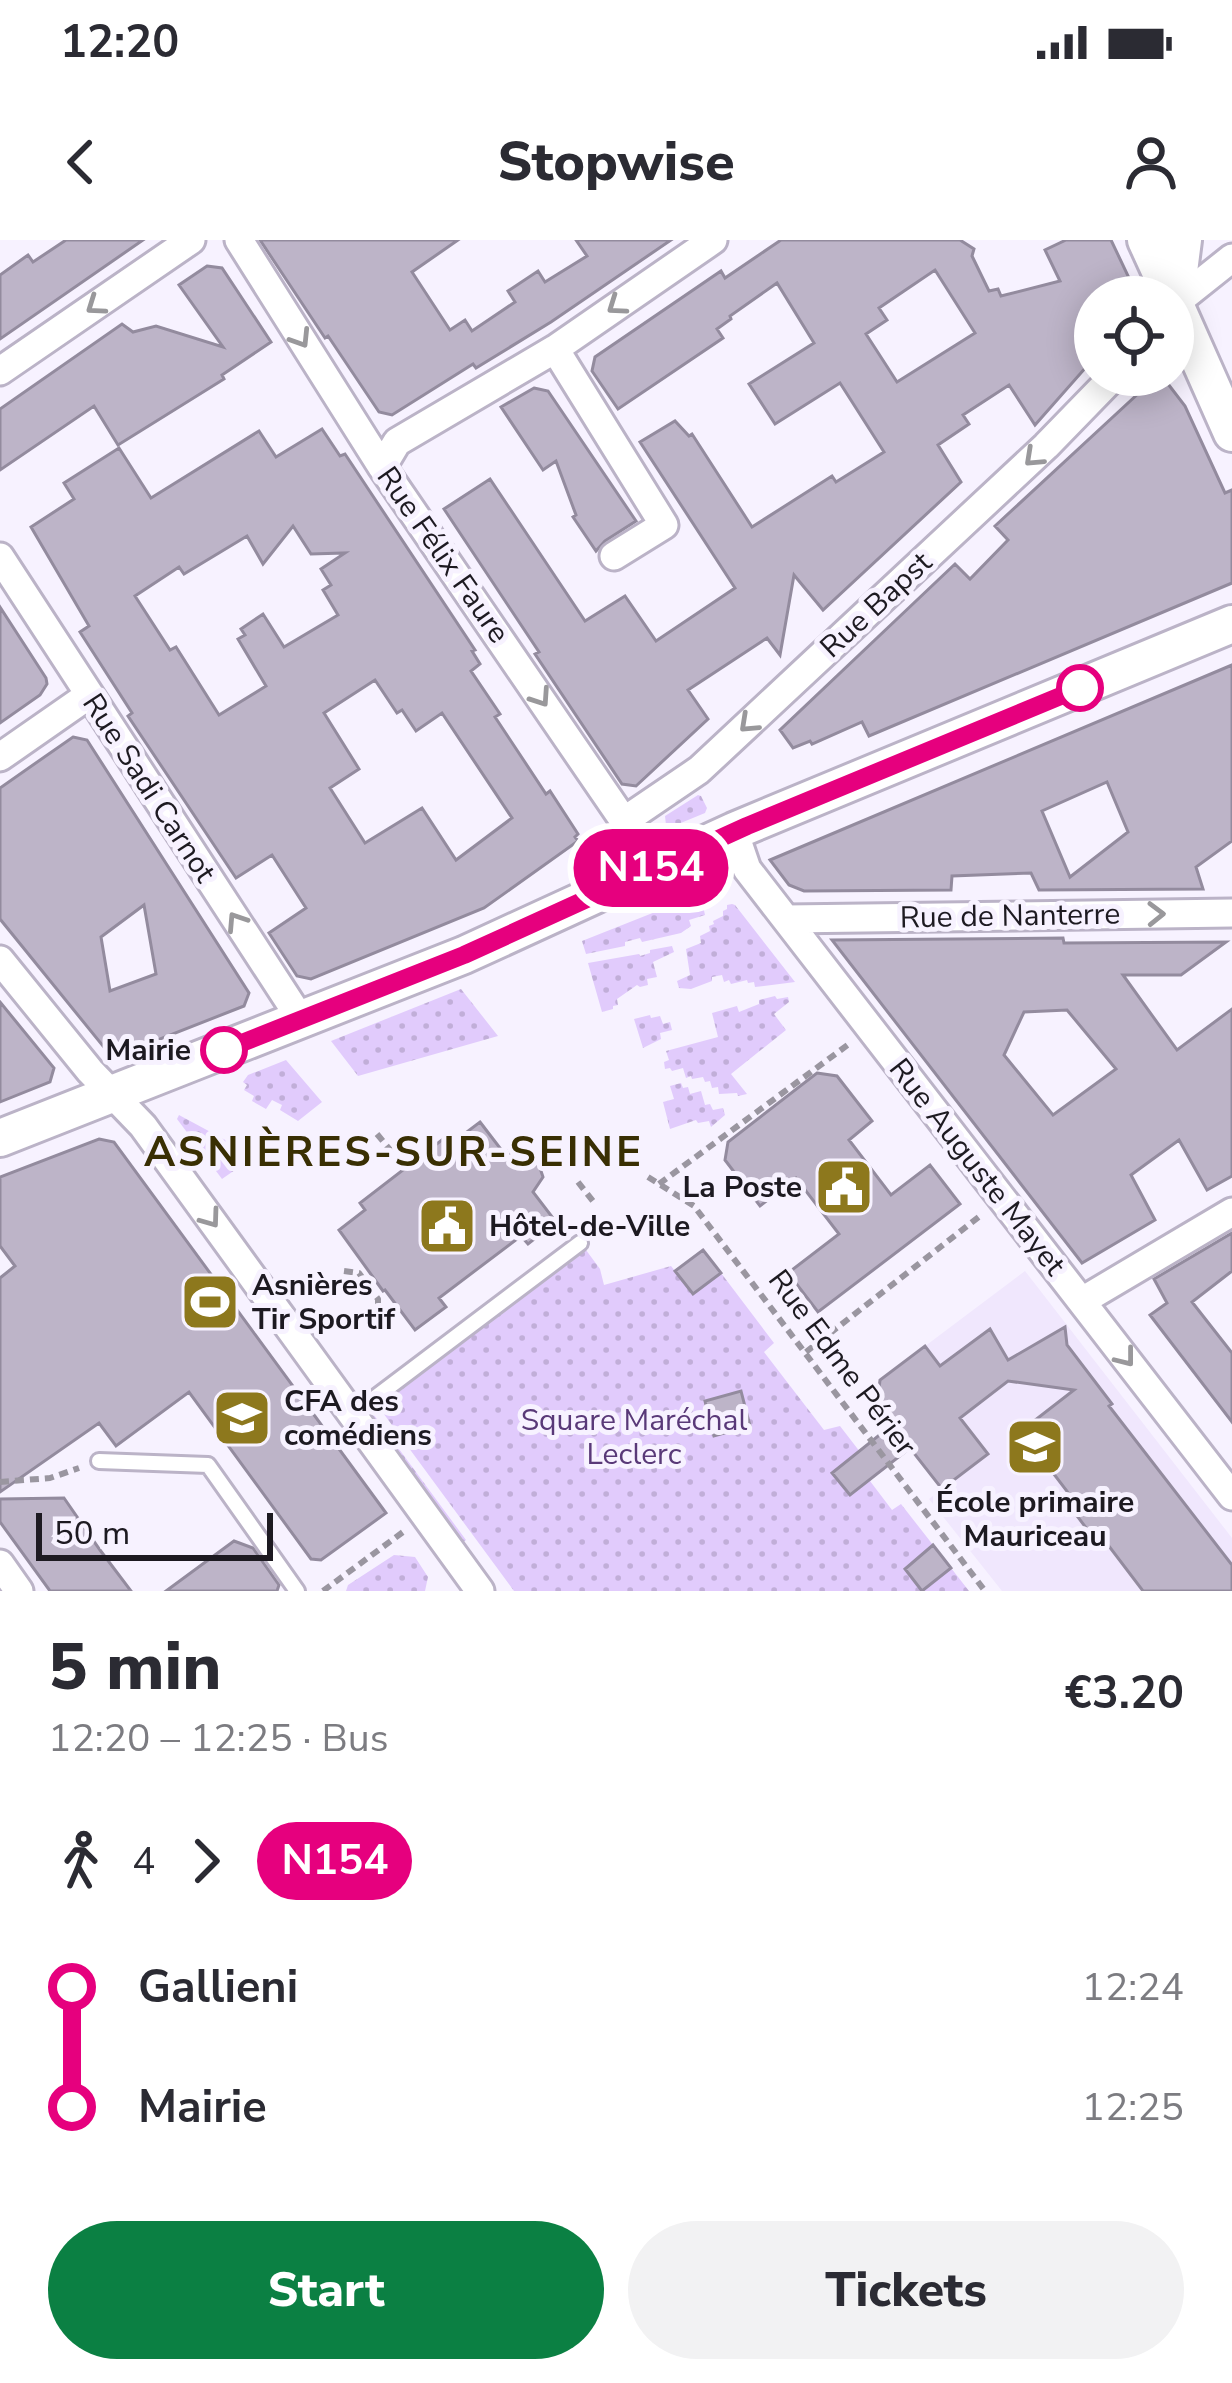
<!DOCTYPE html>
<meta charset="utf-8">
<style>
body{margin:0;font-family:"Nunito Sans",sans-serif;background:#f2f2f3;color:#2b2b33;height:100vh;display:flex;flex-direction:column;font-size:45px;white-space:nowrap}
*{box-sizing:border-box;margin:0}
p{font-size:39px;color:#7c7c81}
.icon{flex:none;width:66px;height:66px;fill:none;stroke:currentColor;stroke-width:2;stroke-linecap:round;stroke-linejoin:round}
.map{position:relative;height:1351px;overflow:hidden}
.drawer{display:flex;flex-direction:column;background:#fff;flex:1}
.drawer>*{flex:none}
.badge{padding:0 24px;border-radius:39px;font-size:42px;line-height:78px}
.fabs{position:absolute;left:1074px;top:36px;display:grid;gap:24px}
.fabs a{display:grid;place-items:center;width:120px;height:120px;border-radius:50%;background:#fff;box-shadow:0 6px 30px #0003;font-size:60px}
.scale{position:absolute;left:36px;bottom:30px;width:237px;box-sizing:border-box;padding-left:12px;border:6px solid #1d1a21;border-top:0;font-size:33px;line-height:42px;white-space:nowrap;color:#1d1a21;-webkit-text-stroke:9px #f7f2ff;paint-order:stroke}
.map>.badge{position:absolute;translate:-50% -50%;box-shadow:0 0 0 6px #fff}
.legs{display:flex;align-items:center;gap:18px;height:132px;padding:0 48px;font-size:39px}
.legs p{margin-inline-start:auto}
.overview{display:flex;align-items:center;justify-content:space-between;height:204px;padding:0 48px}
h1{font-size:66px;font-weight:800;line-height:90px}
.button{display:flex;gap:24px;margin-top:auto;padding:24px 48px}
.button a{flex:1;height:138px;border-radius:72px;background:#0b8043;color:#fff;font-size:48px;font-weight:800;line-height:138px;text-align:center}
.button a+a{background:#f2f2f3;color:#2b2b33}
ul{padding:0 48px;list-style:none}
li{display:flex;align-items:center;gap:42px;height:120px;font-size:45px}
li i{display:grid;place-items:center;width:18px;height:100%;margin:0 15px;background:currentColor}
li i::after{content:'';width:30px;height:30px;margin:-15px;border:9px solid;border-radius:50%;background:#fff}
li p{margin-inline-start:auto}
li:first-child i{background:linear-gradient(#0000 50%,currentColor 0)}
li:last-child i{background:linear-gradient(currentColor 50%,#0000 0)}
.status{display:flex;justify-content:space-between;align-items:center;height:84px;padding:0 60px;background:#fff;direction:ltr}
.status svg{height:33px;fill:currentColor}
header{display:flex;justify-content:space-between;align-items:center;height:156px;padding:0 48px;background:#fff;font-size:54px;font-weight:800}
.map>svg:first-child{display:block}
.built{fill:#f0e7fd}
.grass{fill:url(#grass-dots)}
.building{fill:#bdb4c8;stroke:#938b9e;stroke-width:3;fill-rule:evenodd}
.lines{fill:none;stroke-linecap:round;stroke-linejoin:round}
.service-casing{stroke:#bbb3c7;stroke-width:20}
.minor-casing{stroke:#bbb3c7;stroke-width:33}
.secondary-casing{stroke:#bbb3c7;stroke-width:42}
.path{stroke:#9a96a0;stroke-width:6;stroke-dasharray:9 6;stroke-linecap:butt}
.service{stroke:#fff;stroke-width:14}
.minor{stroke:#fff;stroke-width:27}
.secondary{stroke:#fff;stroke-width:36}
.oneway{stroke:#99989b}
.line-1-casing{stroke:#fff;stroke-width:27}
.line-1{stroke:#e6007e;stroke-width:18}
.stop-1-dot{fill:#fff;stroke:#e6007e;stroke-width:6}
.labels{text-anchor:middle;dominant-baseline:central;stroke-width:10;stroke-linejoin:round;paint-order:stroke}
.street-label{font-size:30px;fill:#1d1a21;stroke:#f7f2ff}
.stop-label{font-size:30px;font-weight:bold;fill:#1d1a21;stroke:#f7f2ff;text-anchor:end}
.poi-label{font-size:30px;font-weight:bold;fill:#1d1a21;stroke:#f7f2ff;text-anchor:start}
.park-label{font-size:30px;fill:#593978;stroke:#f7f2ff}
.district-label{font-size:42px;font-weight:bold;letter-spacing:3px;fill:#392f03;stroke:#f7f2ff}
</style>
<div class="status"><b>12:20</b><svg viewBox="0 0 49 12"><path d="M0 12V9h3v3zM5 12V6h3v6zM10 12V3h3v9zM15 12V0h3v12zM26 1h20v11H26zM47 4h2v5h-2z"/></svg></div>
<header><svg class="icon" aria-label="back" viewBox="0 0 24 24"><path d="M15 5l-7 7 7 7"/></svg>Stopwise<svg class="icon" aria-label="person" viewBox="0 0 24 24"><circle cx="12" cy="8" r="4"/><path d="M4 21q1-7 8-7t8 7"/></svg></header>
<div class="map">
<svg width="1232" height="1351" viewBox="0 0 1232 1351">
<defs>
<pattern id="grass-dots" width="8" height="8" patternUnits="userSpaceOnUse" patternTransform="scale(3)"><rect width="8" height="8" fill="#e1cbfc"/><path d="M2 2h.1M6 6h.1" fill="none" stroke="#c1aed8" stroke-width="1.8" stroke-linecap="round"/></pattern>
</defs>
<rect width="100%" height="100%" fill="#f7f2ff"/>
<path class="built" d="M1025 1031 1232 1298V1351H1002L929 1259 942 1249 877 1164 880 1140Z"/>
<path class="grass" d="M698 555 701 556 707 568 705 573 671 587 666 585 665 576Z
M708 651 712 663 703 666 705 675 689 680 691 686 681 693 642 702 640 698 625 702V706L586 714 582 701Z
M732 664 735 665 795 742 755 747 754 742 748 743 747 740 731 744 729 740 724 742 722 735 712 737V741L691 749 679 748 677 741 690 735 686 709 701 703 700 696 710 691 709 686 714 684 713 681 723 676V671L727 669V665Z
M672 706 674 712 653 722 657 737 647 739 648 745 640 747 637 745 617 759 618 765 613 766V769L602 772 588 723 639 714 640 716 650 713V710Z
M461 749 498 796 358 836 331 801Z
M775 756 777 759 788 757 789 762 774 774 786 790 731 834 747 854 738 856 737 853 719 854 718 847 712 848 710 841 705 842 703 837 692 839 691 836 686 838 683 828 672 831 670 828 665 829 664 822 669 820 666 811 718 797 712 773 737 766 739 772 759 764V760Z
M650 775 651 778 660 776 663 784 670 782 672 790 660 793 661 799 643 808 634 779Z
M286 820 322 862 298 881 280 870 282 865 272 860 266 869 252 861 254 856 244 850 247 845 243 842 248 835Z
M681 843 683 848 688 847 690 854 701 851 705 865 710 864 713 870 723 868 725 875 711 887 709 881 698 883 696 880 670 889 663 862 674 859 670 846Z
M179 875 255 916 222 939 177 879Z
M586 1010 600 1029 604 1045 671 1026 693 1054 721 1033 774 1103 764 1112 824 1190 840 1186 877 1234 870 1241 892 1270 901 1264 969 1351H514L378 1166Z
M371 1171 466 1300 460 1305 365 1175Z
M394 1315 415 1317 428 1337 425 1351H346L348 1345Z"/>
<path class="building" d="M66 0H143L0 99V35L28 15 33 22Z
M260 0H458L412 32 450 90 465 80 472 91 515 62 508 51 538 31 545 42 587 16 576 0H671L551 82 476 128 473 124 392 175 379 172 328 96 325 98Z
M781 0H960L974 9 972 16 989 51 998 49 1001 56 1060 41 1045 10 1066 0H1111L1138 57H1095V117L1035 185 1009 145 963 175 969 184 938 205 961 242 823 370 794 335 780 415 767 398 688 450 708 479 636 546 622 544 535 414 539 412 444 269 490 239 585 381 625 356 656 401 735 348 640 202 675 181 689 196 692 194 752 287 832 236 836 242 884 212 840 143 775 184 749 144 814 103 777 43 730 76 731 79 717 89 723 98 618 169 592 131 595 117 721 31 725 38ZM935 30 975 93 897 142 866 94 887 80 879 68Z
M207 26 222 28 271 102 222 135 224 139 118 205 94 166 0 230V169L122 84 133 92 156 86 223 107 179 45Z
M1154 139 1165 140 1185 166 1225 253 1232 250V343L869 496 862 482 812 504 810 501 793 508 780 490 955 324 970 339 1008 300 995 286Z
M534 148 548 151 636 281 605 301 596 311 573 277 576 275 556 221 543 230 501 167Z
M322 189 340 216 345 214 475 410 472 411 480 424 471 431 500 474 495 477 546 554 550 551 578 594 575 597 578 601 484 668 311 739 297 736 269 693 306 668 272 615 236 638 128 476 132 473 80 392 89 386 31 287 74 259 64 243 119 208 151 258 259 191 276 217ZM293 286 311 314 345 313 321 329 331 345 323 350 338 375 284 407 263 374 241 389 245 395 238 399 266 446 219 475 176 407 170 410 135 356 179 327 184 334 247 296 263 324ZM375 440 397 473 402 470 416 491 442 473 512 578 456 620 422 568 365 603 330 548 359 529 324 473Z
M0 367 46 438 47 444 40 455 0 483Z
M1232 425V601L1196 627 1203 649 1039 650 1031 633 952 636 951 650 804 651 789 645 770 620ZM1107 542 1128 592 1070 637 1042 571Z
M73 497 87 500 249 753 244 766 122 814 107 811 0 679V548ZM144 665 156 734 110 751 101 697Z
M1063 698 1064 703 1226 702 1181 735H1123L1177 810 1232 769V936L1207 950 1179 900 1131 935 1155 980 1082 1023 832 700ZM1067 770 1116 829 1053 875 1004 815 1024 772Z
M0 762 54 828 50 842 0 862Z
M817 833 837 836 872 881 849 900 891 955 930 925 960 964 818 1072 788 1033 839 994 796 938 760 966 725 920 728 902Z
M480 882 503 912 520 907 536 916 543 937 533 952 556 982 528 1004 521 996 439 1058 446 1067 415 1090 385 1050 383 1051 339 990 365 970 360 963 447 896 451 904Z
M99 899 114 902 386 1273 321 1320 311 1319 189 1152 116 1206 99 1183 0 1252V1038L15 1026 0 1006V937Z
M1232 993V1031L1192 1062 1232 1113V1182L1150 1075 1167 1063 1154 1039Z
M703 1010 721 1033 693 1054 675 1031Z
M1065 1087 1067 1105 1112 1164 1109 1166 1232 1325V1351H1143L1099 1293 1093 1297 1068 1264 1073 1259 1021 1191 1074 1150 1008 1141 960 1178 988 1214 942 1249 910 1208 850 1255 832 1233 892 1185 877 1164 880 1140 925 1106 940 1126 990 1089 1008 1120Z
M741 1151 750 1186 714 1196 705 1161Z
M64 1258 100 1310 131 1351H50L0 1282V1259Z
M234 1301 253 1308 279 1345 277 1351H166Z
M933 1305 951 1328 922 1351 905 1329Z"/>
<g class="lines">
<defs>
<path id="service" d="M352 1175 580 1003
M99 1221 208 1225 297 1351"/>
<path id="minor" d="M239 0 382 227 624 581 650 629
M1173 65 1232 18
M555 109 664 285 614 316
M0 131 191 0
M382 227 397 202 555 109 713 0
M0 317 300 778
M0 517 89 455
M624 581 699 530 1046 206 1115 135
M734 591 747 629 1232 1256
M787 679 1232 673
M0 720 90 831 143 886 480 1351
M1082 1061 1232 972
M0 1324 19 1351"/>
<path id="secondary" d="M1146 0 1172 57
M1173 60 1232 193
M1175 63 1183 0
M0 898 464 715 734 591 1232 384"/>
</defs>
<use href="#service" class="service-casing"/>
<use href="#minor" class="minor-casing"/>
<use href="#secondary" class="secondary-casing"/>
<path class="path" d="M377 894 405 928
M648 937 694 966 985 1351
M578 942 596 965
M659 944 849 804
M344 1031 359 1033 378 1059V1075
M806 1112 980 976
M0 1242 50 1238 79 1228
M323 1351 403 1292"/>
<use href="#service" class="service"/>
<use href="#minor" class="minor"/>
<use href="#secondary" class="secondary"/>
</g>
<defs><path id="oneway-chevron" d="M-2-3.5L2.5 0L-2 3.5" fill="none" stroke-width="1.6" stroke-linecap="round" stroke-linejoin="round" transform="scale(3)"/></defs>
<g class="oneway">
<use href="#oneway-chevron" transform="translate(95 66) rotate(145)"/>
<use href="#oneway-chevron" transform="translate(616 66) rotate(145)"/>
<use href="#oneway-chevron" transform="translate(301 99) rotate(58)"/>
<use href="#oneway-chevron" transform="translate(1033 218) rotate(137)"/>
<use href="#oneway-chevron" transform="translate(541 458) rotate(56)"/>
<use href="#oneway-chevron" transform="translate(748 484) rotate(137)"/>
<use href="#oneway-chevron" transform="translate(1156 674) rotate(-1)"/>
<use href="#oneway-chevron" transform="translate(236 681) rotate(-123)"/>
<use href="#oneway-chevron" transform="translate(211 979) rotate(54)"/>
<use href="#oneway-chevron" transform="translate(1126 1118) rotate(52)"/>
</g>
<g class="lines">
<defs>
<path id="line-1" d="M224 810 464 715 747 586 1080 448"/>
</defs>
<use href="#line-1" class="line-1-casing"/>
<use href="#line-1" class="line-1"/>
</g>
<defs>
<symbol id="civic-square" viewBox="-11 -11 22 22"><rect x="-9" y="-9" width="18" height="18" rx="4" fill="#8d781d" stroke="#f7f2ff"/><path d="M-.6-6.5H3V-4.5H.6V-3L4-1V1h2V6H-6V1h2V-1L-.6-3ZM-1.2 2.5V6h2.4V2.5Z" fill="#fff"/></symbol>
<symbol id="stadium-square" viewBox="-11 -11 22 22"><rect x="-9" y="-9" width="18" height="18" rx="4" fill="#8d781d" stroke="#f7f2ff"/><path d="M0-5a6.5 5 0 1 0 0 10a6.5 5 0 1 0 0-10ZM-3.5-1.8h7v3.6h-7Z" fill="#fff"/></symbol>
<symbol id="university-square" viewBox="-11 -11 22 22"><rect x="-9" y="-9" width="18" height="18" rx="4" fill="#8d781d" stroke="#f7f2ff"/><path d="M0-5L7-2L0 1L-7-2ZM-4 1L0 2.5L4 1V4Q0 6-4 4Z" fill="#fff"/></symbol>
<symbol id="school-square" viewBox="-11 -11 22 22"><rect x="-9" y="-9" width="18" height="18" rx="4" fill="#8d781d" stroke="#f7f2ff"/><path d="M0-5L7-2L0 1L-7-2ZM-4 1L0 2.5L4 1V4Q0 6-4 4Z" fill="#fff"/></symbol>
</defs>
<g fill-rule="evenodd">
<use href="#civic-square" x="811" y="914" width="66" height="66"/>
<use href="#civic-square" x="414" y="953" width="66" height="66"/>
<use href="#stadium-square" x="177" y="1029" width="66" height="66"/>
<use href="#university-square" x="209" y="1145" width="66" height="66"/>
<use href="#school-square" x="1002" y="1174" width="66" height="66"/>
</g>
<g class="stop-1-dot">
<circle cx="1080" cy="448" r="21"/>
<circle cx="224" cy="810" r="21"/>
</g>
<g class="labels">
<g class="street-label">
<text transform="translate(443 315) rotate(55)">Rue Félix Faure</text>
<text transform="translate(876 365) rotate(-43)">Rue Bapst</text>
<text transform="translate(149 548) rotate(57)">Rue Sadi Carnot</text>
<text transform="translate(1010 676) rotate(-1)">Rue de Nanterre</text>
<text transform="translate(977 927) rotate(52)">Rue Auguste Mayet</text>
<text transform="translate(842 1123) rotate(53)">Rue Edme Périer</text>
</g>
<g class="stop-label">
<text x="191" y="810">Mairie</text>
</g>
<g class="poi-label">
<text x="802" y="947" text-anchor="end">La Poste</text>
<text x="489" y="986">Hôtel-de-Ville</text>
<text x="252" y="1045">Asnières<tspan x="252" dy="34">Tir Sportif</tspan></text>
<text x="284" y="1161">CFA des<tspan x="284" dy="34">comédiens</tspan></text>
<text x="1035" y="1262" text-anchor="middle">École primaire<tspan x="1035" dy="34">Mauriceau</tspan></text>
</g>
<g class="park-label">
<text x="634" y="1180">Square Maréchal<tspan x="634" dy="34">Leclerc</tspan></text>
</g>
<g class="district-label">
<text x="394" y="912">ASNIÈRES-SUR-SEINE</text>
</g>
</g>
</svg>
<div class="fabs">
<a><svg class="icon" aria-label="locate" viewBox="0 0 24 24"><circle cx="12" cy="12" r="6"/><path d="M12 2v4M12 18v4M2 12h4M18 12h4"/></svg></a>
</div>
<div class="scale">50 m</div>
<b class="badge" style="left:651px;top:628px;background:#e6007e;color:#fff">N154</b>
</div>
<section class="drawer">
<div class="overview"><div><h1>5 min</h1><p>12:20 – 12:25 · Bus</p></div><b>€3.20</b></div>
<div class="legs"><svg class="icon" aria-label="walk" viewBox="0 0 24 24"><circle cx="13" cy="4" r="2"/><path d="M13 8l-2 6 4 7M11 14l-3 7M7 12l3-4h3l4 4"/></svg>4<svg class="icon" aria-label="forward" viewBox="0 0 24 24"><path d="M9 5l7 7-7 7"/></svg><b class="badge" style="background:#e6007e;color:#fff">N154</b></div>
<ul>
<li><i style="color:#e6007e"></i><b>Gallieni</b><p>12:24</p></li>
<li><i style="color:#e6007e"></i><b>Mairie</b><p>12:25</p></li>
</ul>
<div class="button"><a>Start</a><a>Tickets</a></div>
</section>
